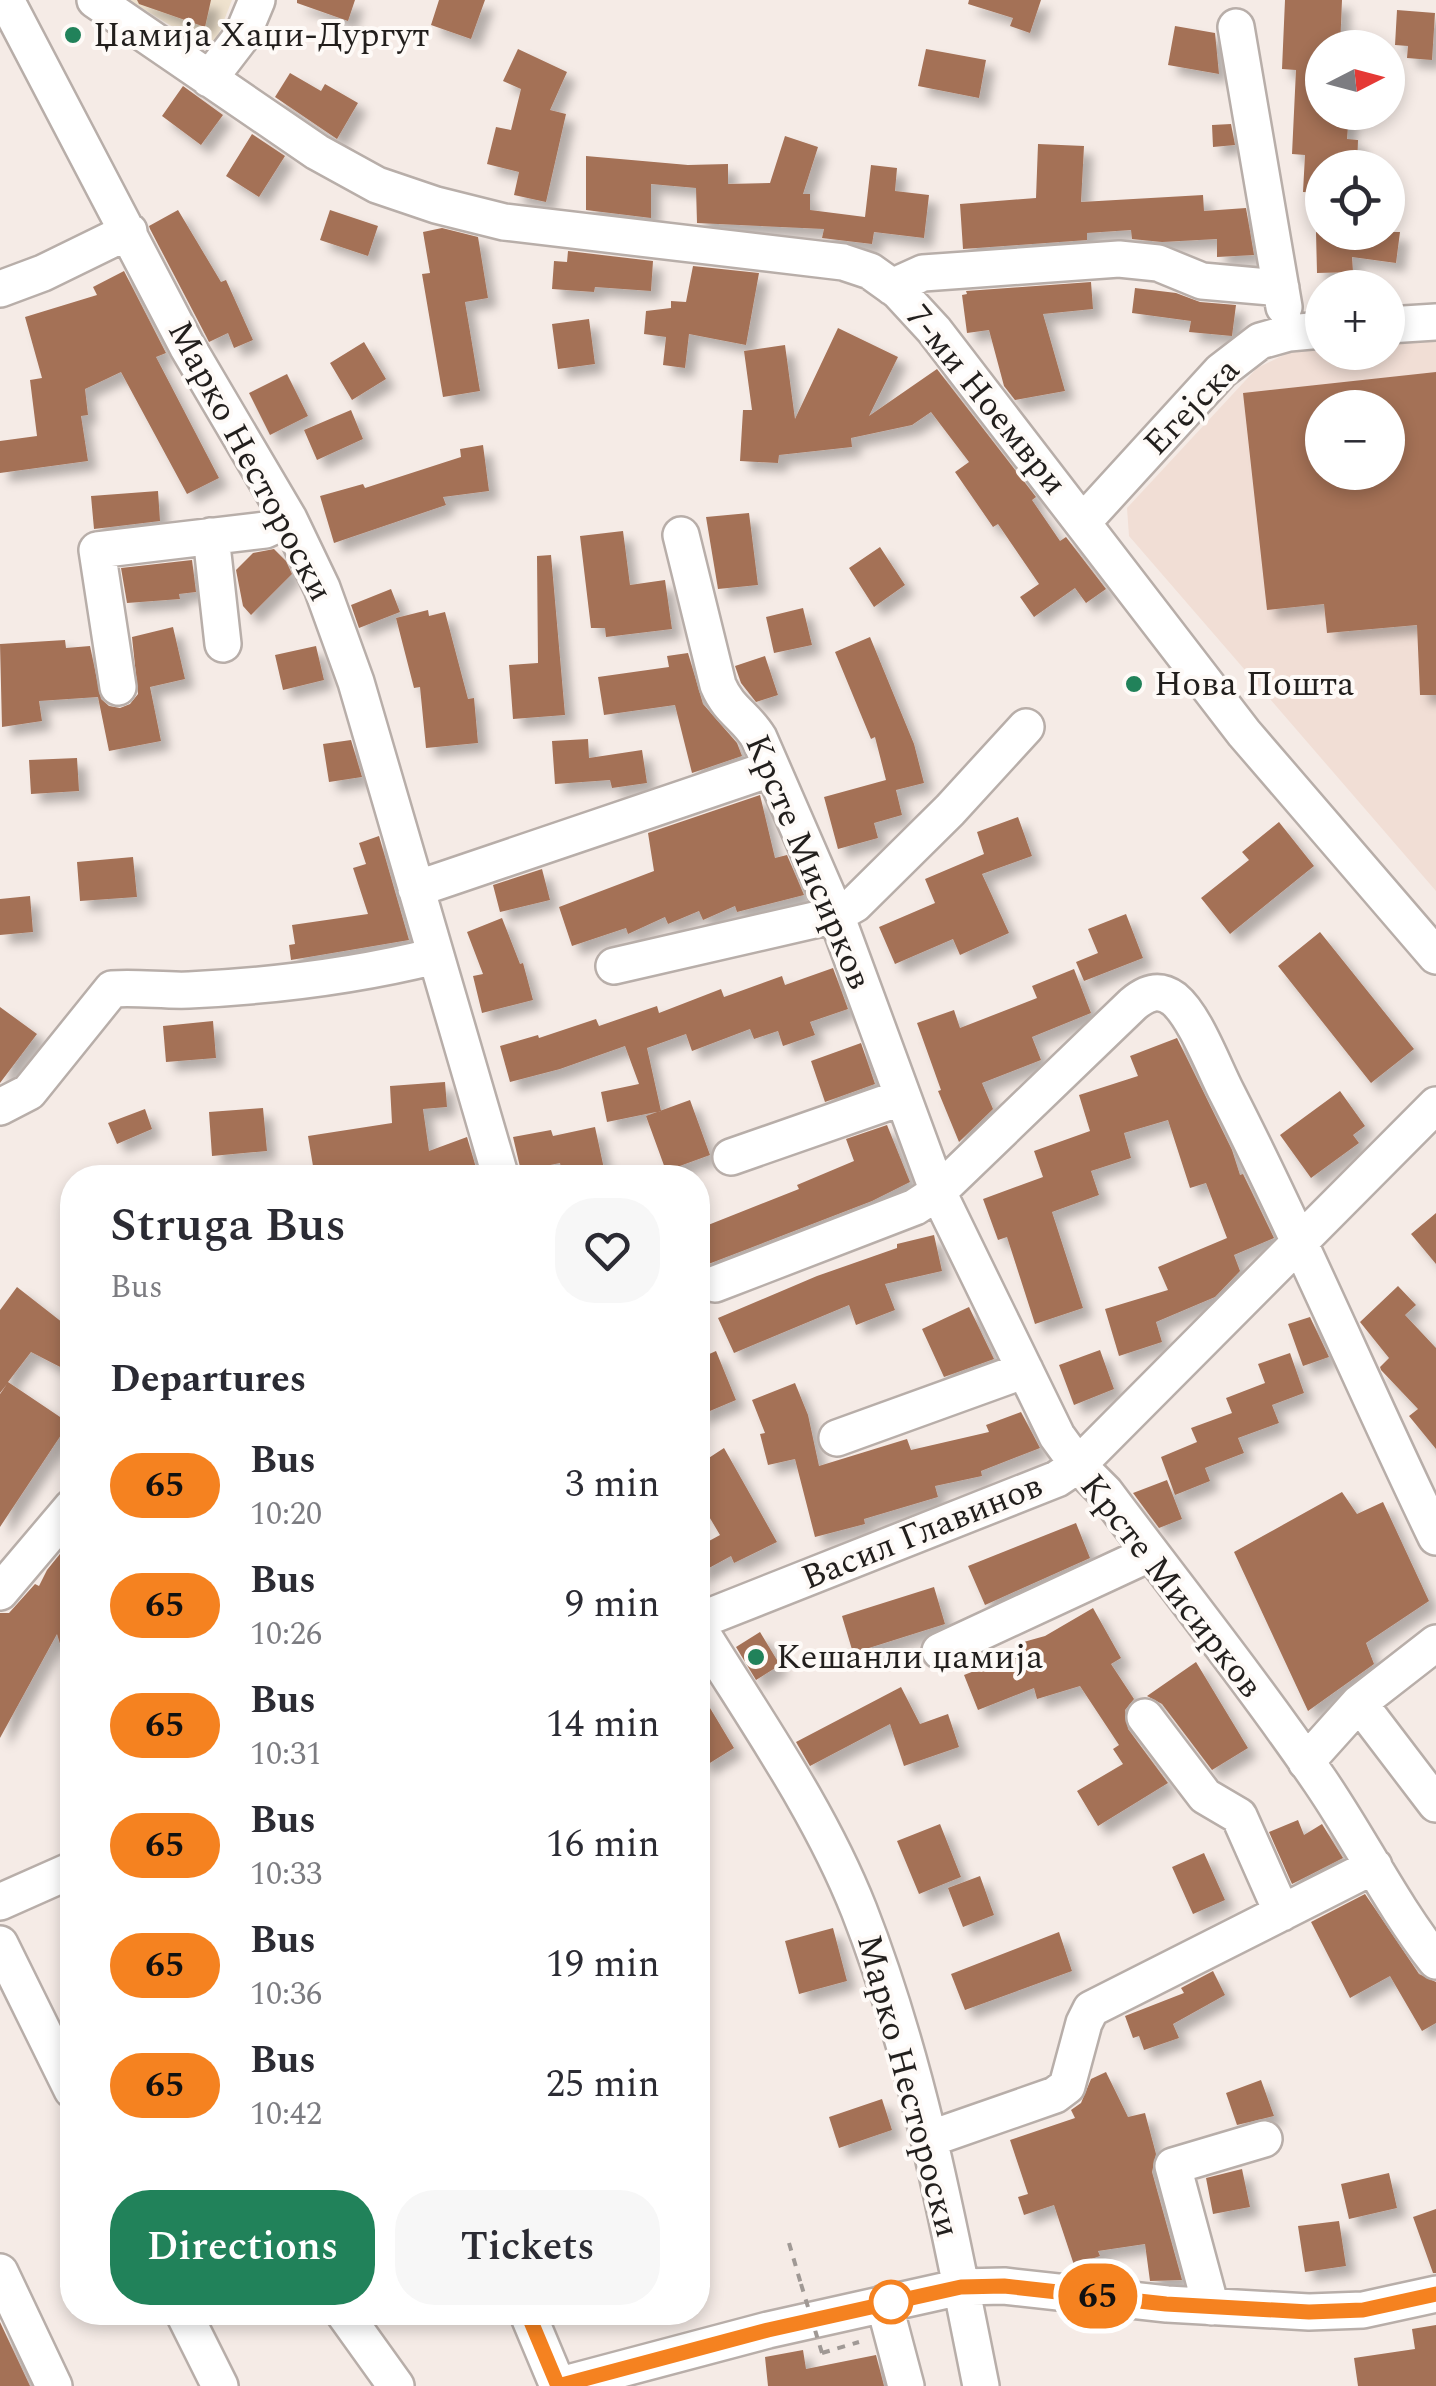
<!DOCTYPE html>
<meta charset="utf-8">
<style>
body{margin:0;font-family:Spectral,serif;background:#f7f7f7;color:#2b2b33;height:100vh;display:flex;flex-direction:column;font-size:38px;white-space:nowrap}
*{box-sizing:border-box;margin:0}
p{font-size:32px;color:#7c7c81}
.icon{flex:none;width:55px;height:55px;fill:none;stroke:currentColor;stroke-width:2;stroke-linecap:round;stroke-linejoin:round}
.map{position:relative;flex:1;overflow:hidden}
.details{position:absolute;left:60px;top:1165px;width:650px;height:1160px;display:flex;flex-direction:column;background:#fff;border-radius:40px;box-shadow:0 5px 15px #0003}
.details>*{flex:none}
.badge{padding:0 20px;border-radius:32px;font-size:35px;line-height:65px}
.needle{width:65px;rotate:84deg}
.buttons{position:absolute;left:1305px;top:30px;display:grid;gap:20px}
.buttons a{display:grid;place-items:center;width:100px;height:100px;border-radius:50%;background:#fff;box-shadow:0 5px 15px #0003;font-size:50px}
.map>.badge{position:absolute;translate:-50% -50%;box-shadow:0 0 0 5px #fff}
h2{padding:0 50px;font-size:38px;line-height:90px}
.round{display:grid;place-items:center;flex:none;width:105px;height:105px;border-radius:40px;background:#f7f7f7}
.overview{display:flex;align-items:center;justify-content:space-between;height:170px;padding:0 50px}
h1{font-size:48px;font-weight:600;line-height:75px}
.button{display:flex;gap:20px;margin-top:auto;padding:20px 50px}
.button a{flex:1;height:115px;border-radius:40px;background:#21825a;color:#fff;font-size:40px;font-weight:600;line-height:115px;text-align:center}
.button a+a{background:#f7f7f7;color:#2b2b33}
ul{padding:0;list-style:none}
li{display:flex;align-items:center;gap:30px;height:120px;padding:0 50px}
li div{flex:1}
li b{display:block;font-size:38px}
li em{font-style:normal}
li .badge{min-width:110px;font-weight:700;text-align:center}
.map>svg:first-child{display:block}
.built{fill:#f1ded5;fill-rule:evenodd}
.education{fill:#efe2ce}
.building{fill:#a47157;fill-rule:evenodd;filter:url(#shadow)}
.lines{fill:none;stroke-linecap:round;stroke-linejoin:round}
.minor-casing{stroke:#b8aea9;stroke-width:40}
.path{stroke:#a09995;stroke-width:4;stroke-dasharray:8 8;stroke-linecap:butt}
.minor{stroke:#fff;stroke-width:35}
.path-bridge{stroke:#a09995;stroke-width:4;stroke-dasharray:8 8;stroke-linecap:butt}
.line-casing{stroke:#fff;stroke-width:22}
.line{stroke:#f58220;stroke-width:15}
.poi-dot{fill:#21825a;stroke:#fefaf7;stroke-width:4}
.stop-dot{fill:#fff;stroke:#f58220;stroke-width:5}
.labels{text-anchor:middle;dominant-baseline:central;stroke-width:8;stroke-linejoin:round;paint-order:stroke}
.poi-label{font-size:35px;fill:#221f1d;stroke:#fefaf7;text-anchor:start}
.street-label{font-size:35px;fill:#221f1d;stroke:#fefaf7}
</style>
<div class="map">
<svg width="1436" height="2386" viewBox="0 0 1436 2386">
<defs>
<filter id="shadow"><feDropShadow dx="9" dy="9" stdDeviation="5" flood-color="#0004"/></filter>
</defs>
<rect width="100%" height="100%" fill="#f5ebe6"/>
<path class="built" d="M1436 337V891L1129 536 1127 508 1257 368 1298 348 1322 346V352H1388V341ZM1322 408H1388V472H1322Z"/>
<path class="education" d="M129 0H232L212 51Z"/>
<path class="building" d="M137 0H211L205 27 139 4Z
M297 0H355L348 21 297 3Z
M439 0H485L471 39 431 25Z
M969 0H1041L1030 33 1010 26 1013 18 968 4Z
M1285 0H1342L1340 48H1322V112H1349L1347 139 1358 140 1357 168H1322V193L1303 192 1305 155 1292 154 1296 70 1282 69Z
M1397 10 1435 13 1432 60 1407 58 1408 46 1395 45Z
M1175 26 1215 33 1219 74 1168 65Z
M518 49 567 72 550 110 566 114 546 202 514 195 519 172 487 164 496 127 511 130 521 89 503 81Z
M926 49 986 60 979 98 918 86Z
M290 73 321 91 325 84 358 103 337 139 275 97Z
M183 86 223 115 201 145 162 116Z
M1231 124 1235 145 1213 147 1212 125Z
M252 134 285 156 259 197 226 176Z
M785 136 818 147 803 194H810V210L865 217 871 165 897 168 895 191 929 195 924 238 874 232 872 244 822 238 824 229 697 223 696 188 651 184V218L586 210V156L688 165 728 164V184L770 183Z
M1038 144 1084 146 1081 202 1203 195 1204 211 1246 208 1254 255 1217 257V239L1162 242 1132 239 1131 230 1087 233V240L963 249 960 204 1036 198Z
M178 210 221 282 226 280 253 340 234 348 228 333 209 342 206 336 150 229 149 226Z
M330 210 378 226 368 256 320 240Z
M442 228 478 237 488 298 465 302 480 391 443 397 422 274 430 273 423 232Z
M1316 232H1400L1396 263 1352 257 1353 272 1317 273Z
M568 251 653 261 651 291 595 287 594 292 552 289 554 261 567 262Z
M693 266 759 273 746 345 689 334 685 368 663 365 666 337 644 334 646 311 671 308V301L686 302Z
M124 271 166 353 156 357 219 478 187 494 121 372 85 389 88 415 81 416 88 461 0 473V441L37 436 30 380 42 378 25 317 97 295 93 287Z
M1091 282 1093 309 1043 314 1065 391 1015 400 1004 386 989 330 967 333 962 295 967 294 966 291Z
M1135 288 1176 293 1200 302 1236 305 1232 336 1189 332 1191 321 1132 313Z
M589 319 595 364 558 369 552 324Z
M838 328 898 357 869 416 937 369 1036 497 1032 500 1060 541 1066 537 1106 589 1086 603 1075 588 1034 617 1020 597 1039 584 998 524 993 527 955 472 969 462 931 412 912 425 851 438 852 447 779 455 778 463 740 461 743 410H752L744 351 785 345 795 419Z
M364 342 386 379 352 400 330 363Z
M1436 372V695H1420L1417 625 1327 633 1324 604 1267 610 1243 393ZM1322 408H1388V472H1322Z
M287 374 308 416 270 435 249 393Z
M351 410 363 439 317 460 304 430Z
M483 445 489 491 443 497 446 505 334 543 320 496 363 484 365 488 461 457 460 449Z
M158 491 160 521 94 529 91 496Z
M749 513 758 585 718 589 706 517Z
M623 531 630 585 665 580 672 629 606 637 605 628H591L580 536Z
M880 547 905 585 874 607 849 568Z
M274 549 286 561 292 574 251 615 243 606 236 570 253 553Z
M551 555 565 715 513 719 509 665 538 663 537 556Z
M192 560 196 592 179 594 180 599 127 603 121 568Z
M391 589 400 612 359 628 351 605Z
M803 608 812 645 774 653 766 617Z
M428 610 429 616 445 612 468 699 474 698 478 743 426 748 420 687 414 688 396 618Z
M173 627 185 679 150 687 161 741 109 751 98 697 39 701 42 721 2 727 0 644 65 640 66 648 90 646 101 699 109 706 120 708 130 704 138 694 132 637Z
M870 637 914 744 924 783 896 790 902 815 874 823 878 838 838 849 824 797 886 780 875 737 871 739 835 652Z
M316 646 324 680 283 690 275 655Z
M688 653 703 704 737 743 742 756 692 773 675 705 604 715 598 677 669 667 667 656Z
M765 656 778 695 756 702 741 683 735 666Z
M588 739 589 758 642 750 647 783 612 788 610 780 555 784 552 741Z
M351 740 362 777 329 782 323 744Z
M77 758 79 791 31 794 29 760Z
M760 795 775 858 787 855 804 895 737 912 735 906 703 920 699 911 668 924 665 917 628 934 626 928 572 946 559 907 654 871 648 833Z
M1018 817 1032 856 982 874 1009 933 960 955 953 939 895 964 879 927 935 903 925 879 984 854 977 832Z
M1279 822 1314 866 1230 934 1201 898 1249 860 1242 852Z
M379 836 409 940 291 960 289 945 295 944 292 925 368 914 353 868 366 864 359 843Z
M133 857 137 897 80 901 77 862Z
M542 869 550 900 500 912 493 885Z
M30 896 33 932 0 935V899Z
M1126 914 1143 958 1084 981 1076 962 1098 953 1088 929Z
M502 918 520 964 523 963 533 1000 482 1013 473 976 483 974 467 932Z
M1320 932 1414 1049 1371 1083 1278 966Z
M833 968 848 1009 810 1022 815 1035 783 1046 778 1031 754 1039 750 1029 692 1051 686 1034 647 1048 661 1111 607 1122 601 1092 639 1084 625 1046 560 1069 510 1082 500 1046 538 1035 539 1038 596 1019 599 1026 657 1006 659 1013 721 989 724 997 782 976 785 985Z
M1074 969 1091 1013 1032 1037 1041 1060 982 1083 993 1109 959 1142 938 1091 941 1090 917 1023 954 1010 960 1028 1037 998 1032 986Z
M0 1007 37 1034 0 1083Z
M213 1021 216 1058 166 1062 163 1026Z
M1177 1038 1232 1150 1240 1175 1243 1174 1274 1238 1234 1255 1240 1271 1215 1297 1156 1322 1162 1342 1119 1356 1105 1309 1168 1290 1158 1267 1227 1238 1206 1183 1190 1188 1168 1120 1124 1133 1131 1158 1091 1171 1099 1195 1052 1212 1083 1308 1035 1324 1007 1237 998 1240 983 1199 1043 1177 1034 1151 1090 1131 1079 1095 1138 1076 1130 1056Z
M861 1043 875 1084 825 1102 811 1061Z
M445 1082 447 1107 423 1109 429 1151 467 1137 479 1178H354L353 1173 315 1178 308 1136 392 1123 390 1086Z
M1340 1091 1365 1126 1353 1135 1359 1143 1311 1178 1280 1135Z
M690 1100 710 1155 666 1171 646 1116Z
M263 1108 267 1151 212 1156 209 1112Z
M145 1109 152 1129 117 1144 108 1123Z
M887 1125 910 1182 872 1201 698 1268V1229L799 1189 797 1185 854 1161 846 1139Z
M595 1127 606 1178H563L560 1163 521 1171 513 1137 551 1130 553 1136Z
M1436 1213V1264L1411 1234Z
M934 1235 942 1271 885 1284 895 1310 856 1325 849 1305 734 1353 718 1318 817 1276 897 1248V1244Z
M1398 1286 1416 1305 1405 1315 1436 1348V1449L1409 1416 1418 1409 1381 1370 1380 1367 1389 1358 1360 1322Z
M17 1287 72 1330V1373L31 1352 8 1382 69 1423 0 1527V1394L7 1384 0 1393V1310Z
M969 1307 994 1359 944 1377 922 1329Z
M1310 1317 1329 1357 1303 1366 1288 1324Z
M1100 1350 1114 1389 1074 1405 1059 1365Z
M716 1351 736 1400 698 1416V1359Z
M1290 1353 1304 1393 1272 1405 1279 1423 1238 1438 1244 1453 1205 1468 1210 1481 1175 1495 1161 1457 1197 1442 1191 1428 1232 1413 1226 1398 1265 1383 1258 1364Z
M795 1383 808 1415 819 1466 907 1439 911 1450 989 1432 986 1425 1021 1412 1040 1448 981 1471 982 1476 935 1486 938 1497 864 1519 865 1524 815 1537 795 1459 768 1465 760 1434 765 1433 752 1400Z
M724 1448 777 1542 734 1563 731 1556 698 1574V1547L720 1535 698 1498V1465Z
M1167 1480 1182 1519 1159 1528 1133 1493Z
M1342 1492 1357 1514 1383 1502 1429 1601 1366 1643 1374 1664 1308 1711 1234 1552Z
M1076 1523 1090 1558 985 1605 968 1566Z
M72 1539V1669L68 1670 57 1634 0 1738V1613H9L35 1584 39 1586 47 1570Z
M934 1587 945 1624 853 1653 842 1616Z
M1093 1608 1121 1658 1111 1664 1134 1699 1125 1710 1128 1729 1168 1783 1098 1826 1077 1791 1123 1764 1113 1749 1119 1745 1080 1686 1037 1699 1034 1688 978 1710 964 1675 1023 1652 1020 1643 1045 1636Z
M760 1632 780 1665 756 1680 736 1647Z
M1196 1662 1248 1748 1212 1770 1162 1704 1147 1696Z
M901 1687 920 1724 948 1714 959 1747 904 1766 890 1724 810 1766 796 1742Z
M698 1688 734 1748 705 1766 698 1753Z
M1298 1820 1304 1835 1322 1824 1343 1858 1292 1884 1269 1832Z
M940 1824 961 1877 919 1894 897 1841Z
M1204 1853 1225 1900 1193 1914 1172 1867Z
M980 1876 994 1915 963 1927 948 1888Z
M1365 1894 1419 1974 1436 1982V2023L1422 2031 1390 1976 1350 1998 1311 1922Z
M833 1928 847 1981 799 1994 785 1941Z
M1059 1932 1072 1971 965 2010 951 1974Z
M1213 1971 1225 1995 1173 2024 1179 2038 1144 2050 1139 2036 1133 2038 1125 2016 1184 1993 1181 1988Z
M1106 2072 1128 2117 1145 2113 1156 2154 1152 2172 1182 2280 1150 2281 1145 2244 1098 2251 1100 2256 1074 2265 1054 2205 1024 2215 1018 2197 1028 2194 1010 2140 1075 2118 1071 2110 1081 2103 1091 2079Z
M1261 2080 1274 2116 1237 2125 1226 2093Z
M882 2099 892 2130 839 2148 829 2117Z
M1242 2169 1250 2207 1213 2214 1206 2178Z
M1389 2173 1397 2208 1349 2219 1341 2184Z
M1436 2209V2273H1433L1413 2217Z
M1339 2221 1346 2266 1305 2272 1298 2226Z
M0 2322 30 2386H0Z
M1436 2325V2386H1358L1354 2358 1415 2349 1412 2329Z
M803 2350 806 2369 876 2355 884 2386H768L765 2357Z"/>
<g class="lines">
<defs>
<path id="minor" d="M6 0 187 346 289 519 322 588 356 682 501 1178
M95 0 317 152 377 185 436 205 504 222 843 262 870 271 898 291 934 330 1244 733 1436 956
M1236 27 1284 307
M209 79 242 36 257 0
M892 287 923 273 1119 259 1158 263 1202 281 1281 288
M0 289 43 273 129 231
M1388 325 1436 322
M1083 522 1221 371 1260 341 1289 333 1322 330
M681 535 718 685C729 711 746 716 759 738L836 915 938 1192 1057 1436 1078 1465 1105 1492C1177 1588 1252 1682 1320 1781 1361 1841 1392 1905 1436 1961
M211 536 223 644
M118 687 97 550 265 530 289 519
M416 889 770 769
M614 966 836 915 855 904 950 810 1026 727
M0 1107 29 1092 112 989C138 987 163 991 189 990 271 986 355 976 435 956
M731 1157 903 1097
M715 1284 915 1207 938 1192 1133 1004C1146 993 1159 988 1174 999 1195 1016 1214 1068 1227 1093 1301 1238 1365 1390 1436 1537
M837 1438 1025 1370
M0 1592 72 1507
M698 1621 1057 1479 1078 1465 1436 1105
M698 1627C754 1718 819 1809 859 1910 919 2063 949 2226 981 2386
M940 1651 1151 1553
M1359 1703 1436 1804
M1145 1717 1205 1796 1239 1816 1282 1913
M1306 1762 1359 1703 1436 1643
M0 1902 72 1870
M0 1944 72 2090
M929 2139 1055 2095 1067 2086 1084 2023 1091 2009 1374 1866
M0 2272 54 2386
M884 2303 906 2386
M1211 2307 1173 2166 1264 2139
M183 2312 220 2386
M343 2312 396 2386
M527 2312 558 2386
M557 2386 768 2330 961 2287 1004 2286 1167 2304 1309 2312 1363 2310 1436 2294"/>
</defs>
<use href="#minor" class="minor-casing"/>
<path class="path" d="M789 2243 801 2284
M822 2353 859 2342"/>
<use href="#minor" class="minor"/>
<path class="path-bridge" d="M801 2284 822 2353"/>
</g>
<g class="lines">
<defs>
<path id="line" d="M527 2312 558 2386 768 2330 961 2287 1004 2286 1166 2304 1309 2312 1363 2310 1436 2294"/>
</defs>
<use href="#line" class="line-casing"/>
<use href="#line" class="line"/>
</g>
<g class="poi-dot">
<circle cx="73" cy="35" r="10"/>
<circle cx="1134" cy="684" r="10"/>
<circle cx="756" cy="1657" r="10"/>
</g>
<circle class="stop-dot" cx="891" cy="2302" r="20"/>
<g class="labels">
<g class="poi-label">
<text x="93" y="35">Џамија Хаџи-Дургут</text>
<text x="1154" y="684">Нова Пошта</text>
<text x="776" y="1657">Кешанли џамија</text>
</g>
<g class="street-label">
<text transform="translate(986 400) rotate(51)">7-ми Ноември</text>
<text transform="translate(1192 407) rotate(-46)">Егејска</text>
<text transform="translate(250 461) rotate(62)">Марко Нестороски</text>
<text transform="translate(808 862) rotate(67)">Крсте Мисирков</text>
<text transform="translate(922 1532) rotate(-22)">Васил Главинов</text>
<text transform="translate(1171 1586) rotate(52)">Крсте Мисирков</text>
<text transform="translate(908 2086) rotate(75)">Марко Нестороски</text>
</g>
</g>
</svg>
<div class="buttons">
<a><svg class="needle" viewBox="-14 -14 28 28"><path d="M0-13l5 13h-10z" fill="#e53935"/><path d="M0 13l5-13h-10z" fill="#7c7c81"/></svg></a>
<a><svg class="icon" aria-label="locate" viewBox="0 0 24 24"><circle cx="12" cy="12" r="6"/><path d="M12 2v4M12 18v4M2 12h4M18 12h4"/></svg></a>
<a>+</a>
<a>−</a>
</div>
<b class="badge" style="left:1098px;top:2296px;background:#f58220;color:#111">65</b>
<section class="details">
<div class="overview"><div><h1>Struga Bus</h1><p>Bus</p></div><a class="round"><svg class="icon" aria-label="heart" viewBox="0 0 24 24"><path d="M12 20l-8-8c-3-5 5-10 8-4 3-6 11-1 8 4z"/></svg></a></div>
<h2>Departures</h2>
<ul>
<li><span class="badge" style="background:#f58220;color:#111">65</span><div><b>Bus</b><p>10:20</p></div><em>3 min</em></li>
<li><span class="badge" style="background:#f58220;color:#111">65</span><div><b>Bus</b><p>10:26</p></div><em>9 min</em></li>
<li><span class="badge" style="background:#f58220;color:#111">65</span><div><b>Bus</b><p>10:31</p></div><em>14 min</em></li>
<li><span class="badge" style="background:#f58220;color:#111">65</span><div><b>Bus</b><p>10:33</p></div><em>16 min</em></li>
<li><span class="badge" style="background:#f58220;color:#111">65</span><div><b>Bus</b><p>10:36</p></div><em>19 min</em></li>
<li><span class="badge" style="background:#f58220;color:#111">65</span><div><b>Bus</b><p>10:42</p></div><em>25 min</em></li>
</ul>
<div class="button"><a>Directions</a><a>Tickets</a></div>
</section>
</div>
